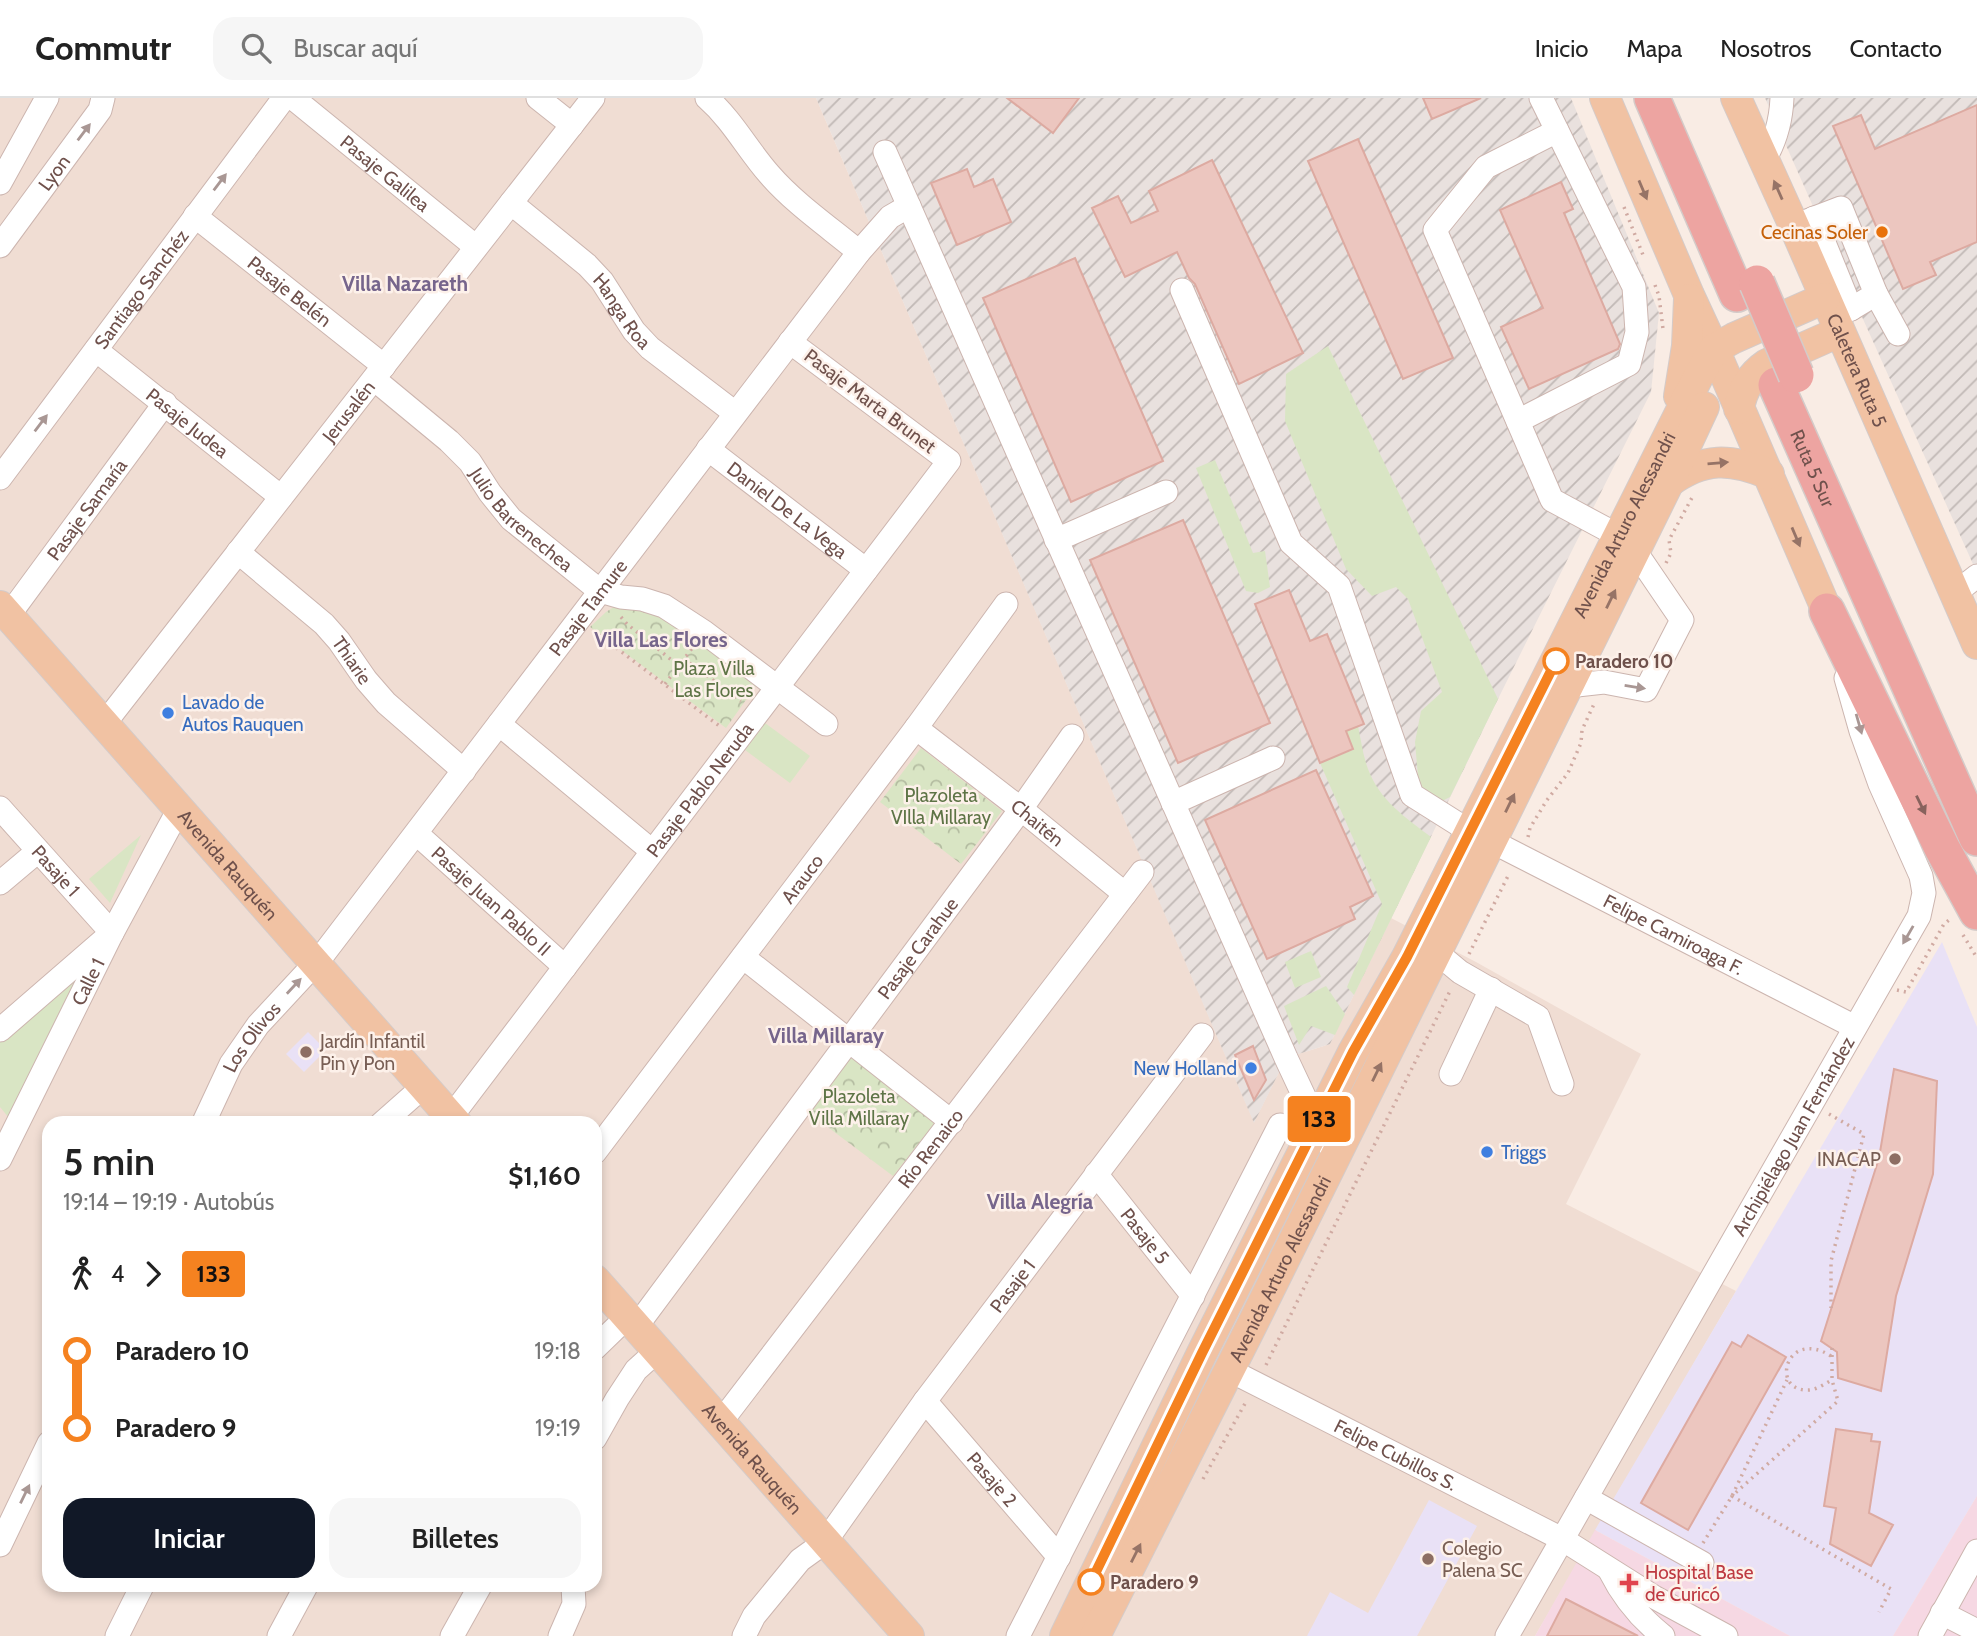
<!DOCTYPE html>
<html lang="es">
<meta charset="utf-8">
<style>
body{margin:0;font-family:Cabin,sans-serif;background:#f6f6f6;color:#222;height:100vh;display:flex;flex-direction:column;font-size:26px;white-space:nowrap}
*{box-sizing:border-box;margin:0}
p{font-size:23px;color:#767676}
.icon{flex:none;width:38px;height:38px;fill:none;stroke:currentColor;stroke-width:2;stroke-linecap:round;stroke-linejoin:round}
.map{position:relative;flex:1;overflow:hidden}
.details{position:absolute;left:42px;top:1018px;width:560px;height:476px;display:flex;flex-direction:column;background:#fff;border-radius:21px;box-shadow:0 4px 10px #0003}
.details>*{flex:none}
.badge{padding:0 14px;border-radius:5px;font-size:24px;line-height:46px}
.map>.badge{position:absolute;translate:-50% -50%;box-shadow:0 0 0 4px #fff}
.legs{display:flex;align-items:center;gap:10px;height:77px;padding:0 21px;font-size:23px}
.legs p{margin-inline-start:auto}
.summary{display:flex;align-items:center;justify-content:space-between;height:119px;padding:0 21px}
h1{font-size:38px;font-weight:600;line-height:52px}
.primary-button{display:flex;gap:14px;margin-top:auto;padding:14px 21px}
.primary-button a{flex:1;height:80px;border-radius:21px;background:#111827;color:#fff;font-size:28px;font-weight:600;line-height:80px;text-align:center}
.primary-button a+a{background:#f6f6f6;color:#222}
ul{padding:0 21px;list-style:none}
li{display:flex;align-items:center;gap:24px;height:77px;font-size:26px}
li i{display:grid;place-items:center;width:10px;height:100%;margin:0 9px;background:currentColor}
li i::after{content:'';width:18px;height:18px;margin:-9px;border:5px solid;border-radius:50%;background:#fff}
li p{margin-inline-start:auto}
li:first-child i{background:linear-gradient(#0000 50%,currentColor 0)}
li:last-child i{background:linear-gradient(currentColor 50%,#0000 0)}
header{display:flex;align-items:center;gap:42px;box-sizing:border-box;height:98px;padding:0 35px;background:#fff;border-bottom:2px solid #e0e0e0}
header strong{font-size:33px}
nav{display:flex;gap:38px;margin-inline-start:auto;font-size:24px}
.search{width:490px;height:63px;background:#f6f6f6;display:flex;align-items:center;gap:18px;box-sizing:border-box;padding:0 24px;border-radius:21px;color:#767676;font-size:26px}
.map>svg:first-child{display:block}
.residential{fill:#f0ddd3;fill-rule:evenodd}
.industrial{fill:url(#industrial-furrows)}
.education{fill:#e9e1f6}
.medical{fill:#f6d8e3}
.grass{fill:#d9e5c4}
.forest{fill:url(#forest-crowns)}
.building{fill:#ecc6bf;stroke:#ddaaa1;stroke-width:2}
.lines{fill:none;stroke-linecap:round;stroke-linejoin:round}
.minor-casing{stroke:#ccb5af;stroke-width:25}
.major-casing{stroke:#d4cbc9;stroke-width:32}
.highway-casing{stroke:#d4cbc9;stroke-width:38}
.path{stroke:#d0aaa2;stroke-width:3.5;stroke-dasharray:2 5;stroke-linecap:butt}
.minor{stroke:#fff;stroke-width:23}
.major{stroke:#f1c2a3;stroke-width:30}
.highway{stroke:#eda4a1;stroke-width:35}
.highway-bridge-casing{stroke:#d4cbc9;stroke-width:38;stroke-linecap:butt}
.highway-bridge{stroke:#eda4a1;stroke-width:35}
.oneway{fill:#a99794}
.oneway2{fill:#967366}
.oneway3{fill:#88625d}
.line-1-casing{stroke:#fff;stroke-width:16}
.line-1{stroke:#f58220;stroke-width:10}
.food-dot{fill:#e8710a;stroke:#fdf1ea;stroke-width:2.5}
.stop-1-dot{fill:#fff;stroke:#f58220;stroke-width:3.5}
.shop-dot{fill:#3f7fe0;stroke:#fdf1ea;stroke-width:2.5}
.education-dot{fill:#8d6e63;stroke:#fdf1ea;stroke-width:2.5}
.health-dot{fill:#e0444e;stroke:#fdf1ea;stroke-width:2.5}
.labels{text-anchor:middle;dominant-baseline:central;stroke-width:5;stroke-linejoin:round;paint-order:stroke}
.street-label{font-size:19px;fill:#6f514c;stroke:#fdf1ea}
.food-label{font-size:19px;fill:#c56008;stroke:#fdf1ea;text-anchor:end}
.stop-label{font-size:19px;font-weight:bold;fill:#6f514c;stroke:#fdf1ea;text-anchor:start}
.park-label{font-size:19px;fill:#5e7446;stroke:#fdf1ea}
.shop-label{font-size:19px;fill:#366cbe;stroke:#fdf1ea;text-anchor:start}
.education-label{font-size:19px;fill:#785e54;stroke:#fdf1ea;text-anchor:start}
.health-label{font-size:19px;fill:#be3a42;stroke:#fdf1ea;text-anchor:start}
.neighbourhood-label{font-size:21px;font-weight:bold;fill:#76658c;stroke:#fdf1ea}
</style>
<header>
<strong>Commutr</strong>
<div class="search"><svg class="icon" aria-label="search" viewBox="0 0 24 24"><circle cx="10" cy="10" r="6"/><path d="M15 15l6 6"/></svg>Buscar aquí</div>
<nav><a>Inicio</a><a>Mapa</a><a>Nosotros</a><a>Contacto</a></nav>
</header>
<div class="map">
<svg width="1977" height="1538" viewBox="0 0 1977 1538">
<defs>
<pattern id="industrial-furrows" width="10" height="10" patternUnits="userSpaceOnUse" patternTransform="scale(1.75)"><rect width="10" height="10" fill="#e9e1de"/><path d="M-1 1l2-2M0 10L10 0M9 11l2-2" fill="none" stroke="#c1b9b6"/></pattern>
<pattern id="forest-crowns" width="20" height="18" patternUnits="userSpaceOnUse" patternTransform="scale(1.75)"><rect width="20" height="18" fill="#d9e5c4"/><path d="M2 6a3 3 0 1 1 6 0M12 15a3 3 0 1 1 6 0" fill="none" stroke="#b4bca1"/></pattern>
</defs>
<rect width="100%" height="100%" fill="#f9ece4"/>
<path class="residential" d="M0 0H816L1254 1024 1286 960 1330 946 1391 820 1476 864 1641 956 1566 1106 1736 1193 1535 1538H0ZM49 1026H595V1488H49Z"/>
<path class="industrial" d="M816 0H1571L1659 215 1651 294 1498 601 1330 946 1286 960 1254 1025Z
M1765 0H1977V475L1858 210Z"/>
<path class="education" d="M1942 844 1977 929V1398L1893 1538H1790L1595 1432Z
M308 934 326 952 304 974 286 956Z
M1429 1402 1477 1428 1417 1538H1307L1330 1494 1368 1515Z"/>
<path class="medical" d="M1977 1398V1538H1893Z
M1595 1432 1790 1538H1535Z"/>
<path class="grass" d="M1328 248 1498 601 1450 699 1440 704 1419 690 1415 644 1421 613 1442 594 1408 501 1396 489 1372 498 1346 471 1285 323 1286 276Z
M1215 362 1253 455 1265 453 1270 489 1258 495 1246 493 1196 370Z
M765 625 810 658 790 685 745 652Z
M1358 628C1361 642 1363 658 1368 671 1380 703 1405 719 1431 739L1354 897 1347 889 1382 806 1320 665 1353 652 1346 633Z
M141 737 110 805 89 781Z
M1311 853 1321 879 1295 890 1285 864Z
M89 860 9 1020 0 1009V940Z
M1326 888 1345 916 1335 937 1311 928 1299 947 1284 908Z"/>
<path class="forest" d="M625 502 654 506 763 578 726 630 590 529 606 514Z
M921 650 1002 713 961 766 880 704Z
M851 957 935 1025 893 1078 809 1015Z"/>
<path class="building" d="M1007 0H1079L1053 35Z
M1423 0H1481L1432 21Z
M1977 7V144L1930 164 1936 177 1903 191 1833 28 1861 17 1875 51Z
M1358 41 1453 260 1403 281 1308 63Z
M1212 62 1303 255 1239 286 1195 186 1189 180 1177 154 1125 179 1092 110 1118 98 1131 125 1158 113 1149 93Z
M967 71 974 89 993 81 1011 124 957 147 931 85Z
M1561 84 1573 111 1564 115 1620 246 1618 251 1529 291 1501 229 1543 210 1500 112Z
M1075 160 1163 363 1071 404 983 200Z
M1183 422 1270 625 1178 665 1090 462Z
M1289 492 1310 543 1327 536 1364 626 1346 633 1353 651 1320 665 1255 506Z
M1316 672 1373 798 1350 809 1355 821 1267 861 1205 722Z
M1253 948 1266 982 1254 1002 1235 957Z
M1894 971 1937 983 1933 1076 1896 1198 1881 1293 1838 1280 1837 1254 1821 1243 1879 1060Z
M1748 1237 1786 1259 1688 1432 1641 1405 1732 1244 1741 1249Z
M1836 1331 1872 1336 1871 1343 1880 1344 1869 1415 1893 1427 1871 1468 1830 1446 1836 1410 1824 1408Z
M1566 1501 1638 1538H1547Z"/>
<g class="lines">
<defs>
<g id="minor">
<path id="s1" d="M293 0 476 149"/>
<path d="M538 0 572 27"/>
<path d="M707 0C733 23 747 51 769 76 795 106 829 129 859 154"/>
<path d="M1557 33 1486 69 1435 132 1552 402 1619 438"/>
<path d="M885 54 1286 960 1309 1009 1335 1057"/>
<path d="M1764 62C1775 44 1781 22 1782 0"/>
<path d="M0 85 47 0"/>
<path id="s2" d="M511 105 587 167 602 183 634 233 650 250 735 315"/>
<path id="s3" d="M195 118 384 268"/>
<path d="M1814 120 1851 211"/>
<path d="M1794 128 1841 110 1876 196 1851 211 1832 217"/>
<path id="s4" d="M0 148 100 12 103 0"/>
<path d="M1182 192 1291 445 1339 488 1412 697 1458 726 1468 735"/>
<path d="M1876 196 1898 236"/>
<path id="s5" d="M96 252 281 399"/>
<path id="s6" d="M374 281 449 343 470 364 490 395 511 421 600 493 621 499 642 501 664 508 704 534 826 626"/>
<path d="M1518 323 1629 266 1637 234 1634 189 1541 0"/>
<path id="s7" d="M708 351 866 472"/>
<path id="s8" d="M0 380 284 0"/>
<path d="M1056 442 1166 394"/>
<path id="s9" d="M238 454 324 526 339 543 366 582 386 605 464 673"/>
<path d="M1954 496 1977 478"/>
<path id="s10" d="M9 517 165 305"/>
<path d="M1568 588 1604 584 1646 592 1682 522 1635 453"/>
<path id="s11" d="M104 626 593 0"/>
<path d="M499 626 652 753"/>
<path id="s12" d="M916 630 1021 711 1125 796"/>
<path d="M1173 705 1273 660"/>
<path id="s13" d="M0 710 112 835 0 932"/>
<path id="s14" d="M417 736 565 869"/>
<path id="s15" d="M1491 743 1855 929"/>
<path d="M0 785 38 753"/>
<path d="M1436 854 1460 874 1538 919 1562 986"/>
<path d="M743 859 952 1024"/>
<path d="M1451 976 1491 891"/>
<path id="s16" d="M451 1019 949 363 790 244"/>
<path id="s17" d="M203 1026 231 966 258 927 322 858 859 154 890 119 909 108"/>
<path d="M381 1026 424 988"/>
<path id="s18" d="M595 1054 916 630 1006 506"/>
<path id="s19" d="M0 1061 112 835 179 711"/>
<path id="s20" d="M1096 1076 1193 1198"/>
<path id="s21" d="M636 1229 1021 711 1072 638"/>
<path d="M595 1250 627 1219"/>
<path id="s22" d="M1229 1272 1562 1441 1654 1499 1726 1538"/>
<path id="s23" d="M925 1303 1059 1459"/>
<path id="s24" d="M720 1325 1142 774"/>
<path d="M595 1340 617 1301 636 1272 657 1253"/>
<path d="M1586 1400 1702 1465"/>
<path d="M0 1447 49 1345"/>
<path d="M1610 1473C1623 1499 1640 1520 1663 1538"/>
<path d="M1942 1515 1977 1533"/>
<path d="M117 1538 142 1488"/>
<path d="M279 1538 306 1488"/>
<path d="M452 1538 480 1488"/>
<path d="M560 1538 574 1506 573 1488"/>
<path id="s25" d="M744 1538 754 1518 800 1462 825 1444 925 1303 1202 937"/>
<path d="M1018 1538 1280 1027"/>
<path id="s26" d="M1507 1538 1919 818 1924 795 1921 778 1880 686 1861 633 1846 580"/>
<path d="M1930 1538 1977 1453"/>
</g>
<g id="major">
<path d="M1605 0 1689 197 1714 251 1827 513"/>
<path id="s27" d="M1736 0 1794 128 1977 546"/>
<path d="M1679 298 1687 248 1689 201"/>
<path d="M1739 311C1742 291 1751 277 1767 266L1839 234"/>
<path d="M1669 384C1704 359 1730 360 1769 376"/>
<path id="s28" d="M0 508 457 1026"/>
<path id="s29" d="M595 1182 909 1538"/>
<path id="s30" d="M1065 1538 1202 1255 1353 954 1407 859 1698 279 1714 251 1734 240 1825 200"/>
<path id="s31" d="M1095 1538 1251 1229 1669 384 1704 309"/>
</g>
<g id="highway">
<path d="M1652 0 1737 196"/>
<path id="s32" d="M1776 287 1977 740"/>
<path d="M1827 513 1942 750 1977 814"/>
</g>
</defs>
<use href="#minor" class="minor-casing"/>
<use href="#major" class="major-casing"/>
<use href="#highway" class="highway-casing"/>
<path class="path" d="M1624 109 1643 157
M1655 187 1659 198 1663 231
M1666 465 1671 455 1669 442 1694 396
M621 519 627 526 679 568
M594 533 722 630
M684 561 741 603
M665 586 693 549
M1528 739 1530 730 1547 702 1568 675 1581 645 1582 632 1594 606
M1963 837 1977 860
M1469 856 1509 776
M1897 892 1906 894 1944 826 1949 822H1953
M1829 1016 1864 1036 1831 1163V1210
M1832 1250V1282L1838 1303 1732 1398 1891 1491 1879 1514
M1831 1258C1787 1230 1770 1291 1806 1292 1815 1293 1824 1286 1832 1282
M1266 1267 1451 891
M1203 1381 1247 1302
M1703 1445 1732 1398 1787 1282"/>
<use href="#minor" class="minor"/>
<use href="#major" class="major"/>
<use href="#highway" class="highway"/>
<defs>
<path id="highway-bridge" d="M1757 185 1796 277"/>
</defs>
<use href="#highway-bridge" class="highway-bridge-casing"/>
<use href="#highway-bridge" class="highway-bridge"/>
</g>
<defs><path id="oneway-solid" d="M-6-.8H1V-3.2L6.5 0L1 3.2V.8H-6Z" transform="scale(1.75)"/></defs>
<g class="oneway">
<use href="#oneway-solid" transform="translate(84 34) rotate(-53)"/>
<use href="#oneway-solid" transform="translate(220 84) rotate(-53)"/>
<use href="#oneway-solid" transform="translate(41 325) rotate(-53)"/>
<use href="#oneway-solid" transform="translate(1635 589) rotate(9)"/>
<use href="#oneway-solid" transform="translate(1859 626) rotate(74)"/>
<use href="#oneway-solid" transform="translate(1908 837) rotate(120)"/>
<use href="#oneway-solid" transform="translate(294 888) rotate(-47)"/>
<use href="#oneway-solid" transform="translate(25 1396) rotate(-64)"/>
</g>
<g class="oneway2">
<use href="#oneway-solid" transform="translate(1643 92) rotate(67)"/>
<use href="#oneway-solid" transform="translate(1778 92) rotate(-114)"/>
<use href="#oneway-solid" transform="translate(1718 365) rotate(-5)"/>
<use href="#oneway-solid" transform="translate(1796 439) rotate(67)"/>
<use href="#oneway-solid" transform="translate(1611 501) rotate(-64)"/>
<use href="#oneway-solid" transform="translate(1510 705) rotate(-64)"/>
<use href="#oneway-solid" transform="translate(1377 974) rotate(-64)"/>
<use href="#oneway-solid" transform="translate(1136 1455) rotate(-63)"/>
</g>
<use class="oneway3" href="#oneway-solid" transform="translate(1921 707) rotate(64)"/>
<g class="lines">
<defs>
<path id="line-1" d="M1091 1484 1202 1255 1353 954 1407 859 1556 563"/>
</defs>
<use href="#line-1" class="line-1-casing"/>
<use href="#line-1" class="line-1"/>
</g>
<circle class="food-dot" cx="1882" cy="134" r="7"/>
<g class="stop-1-dot">
<circle cx="1556" cy="563" r="12"/>
<circle cx="1091" cy="1484" r="12"/>
</g>
<g class="shop-dot">
<circle cx="168" cy="615" r="7"/>
<circle cx="1251" cy="970" r="7"/>
<circle cx="1487" cy="1054" r="7"/>
</g>
<g class="education-dot">
<circle cx="306" cy="954" r="7"/>
<circle cx="1895" cy="1061" r="7"/>
<circle cx="1428" cy="1461" r="7"/>
</g>
<path class="health-dot" d="M1625.5 1474.5h7v7h7v7h-7v7h-7v-7h-7v-7h7z"/>
<g class="labels">
<g class="street-label">
<text stroke="none"><textPath href="#s4" startOffset="91">Lyon</textPath></text>
<text stroke="none"><textPath href="#s1" startOffset="119">Pasaje Galilea</textPath></text>
<text stroke="none"><textPath href="#s8" startOffset="236">Santiago Sanchéz</textPath></text>
<text stroke="none"><textPath href="#s3" startOffset="121">Pasaje Belén</textPath></text>
<text stroke="none"><textPath href="#s2" startOffset="156">Hanga Roa</textPath></text>
<text stroke="none"><textPath href="#s27" startOffset="298">Caletera Ruta 5</textPath></text>
<text transform="translate(870 303) rotate(37)">Pasaje Marta Brunet</text>
<text stroke="none"><textPath href="#s11" startOffset="397">Jerusalén</textPath></text>
<text stroke="none"><textPath href="#s5" startOffset="117">Pasaje Judea</textPath></text>
<text stroke="none"><textPath href="#s32" startOffset="91">Ruta 5 Sur</textPath></text>
<text stroke="none"><textPath href="#s10" startOffset="131">Pasaje Samaría</textPath></text>
<text stroke="none"><textPath href="#s7" startOffset="100">Daniel De La Vega</textPath></text>
<text stroke="none"><textPath href="#s6" startOffset="205">Julio Barrenechea</textPath></text>
<text stroke="none"><textPath href="#s30" startOffset="1244">Avenida Arturo Alessandri</textPath></text>
<text stroke="none"><textPath href="#s17" startOffset="646">Pasaje Tamure</textPath></text>
<text stroke="none"><textPath href="#s9" startOffset="158">Thiarie</textPath></text>
<text stroke="none"><textPath href="#s16" startOffset="411">Pasaje Pablo Neruda</textPath></text>
<text stroke="none"><textPath href="#s12" startOffset="154">Chaitén</textPath></text>
<text stroke="none"><textPath href="#s28" startOffset="345">Avenida Rauquén</textPath></text>
<text stroke="none"><textPath href="#s13" startOffset="84">Pasaje 1</textPath></text>
<text stroke="none"><textPath href="#s18" startOffset="343">Arauco</textPath></text>
<text stroke="none"><textPath href="#s14" startOffset="100">Pasaje Juan Pablo II</textPath></text>
<text stroke="none"><textPath href="#s15" startOffset="205">Felipe Camiroaga F.</textPath></text>
<text stroke="none"><textPath href="#s21" startOffset="472">Pasaje Carahue</textPath></text>
<text stroke="none"><textPath href="#s19" startOffset="198">Calle 1</textPath></text>
<text stroke="none"><textPath href="#s17" startOffset="100">Los Olivos</textPath></text>
<text stroke="none"><textPath href="#s26" startOffset="576">Archipiélago Juan Fernández</textPath></text>
<text stroke="none"><textPath href="#s24" startOffset="346">Río Renaico</textPath></text>
<text stroke="none"><textPath href="#s20" startOffset="79">Pasaje 5</textPath></text>
<text stroke="none"><textPath href="#s31" startOffset="411">Avenida Arturo Alessandri</textPath></text>
<text stroke="none"><textPath href="#s25" startOffset="443">Pasaje 1</textPath></text>
<text stroke="none"><textPath href="#s22" startOffset="187">Felipe Cubillos S.</textPath></text>
<text stroke="none"><textPath href="#s29" startOffset="238">Avenida Rauquén</textPath></text>
<text stroke="none"><textPath href="#s23" startOffset="103">Pasaje 2</textPath></text>
</g>
<g class="food-label">
<text x="1868" y="134">Cecinas Soler</text>
</g>
<g class="stop-label">
<text x="1575" y="563">Paradero 10</text>
<text x="1110" y="1484">Paradero 9</text>
</g>
<g class="park-label">
<text x="714" y="570">Plaza Villa<tspan x="714" dy="22">Las Flores</tspan></text>
<text x="941" y="697">Plazoleta<tspan x="941" dy="22">VIlla Millaray</tspan></text>
<text x="859" y="998">Plazoleta<tspan x="859" dy="22">Villa Millaray</tspan></text>
</g>
<g class="shop-label">
<text x="182" y="604">Lavado de<tspan x="182" dy="22">Autos Rauquen</tspan></text>
<text x="1237" y="970" text-anchor="end">New Holland</text>
<text x="1501" y="1054">Triggs</text>
</g>
<g class="education-label">
<text x="320" y="943">Jardín Infantil<tspan x="320" dy="22">Pin y Pon</tspan></text>
<text x="1881" y="1061" text-anchor="end">INACAP</text>
<text x="1442" y="1450">Colegio<tspan x="1442" dy="22">Palena SC</tspan></text>
</g>
<g class="health-label">
<text x="1645" y="1474">Hospital Base<tspan x="1645" dy="22">de Curicó</tspan></text>
</g>
<g class="neighbourhood-label">
<text x="405" y="185">Villa Nazareth</text>
<text x="661" y="541">Villa Las Flores</text>
<text x="826" y="937">Villa Millaray</text>
<text x="1040" y="1103">Villa Alegría</text>
</g>
</g>
</svg>
<b class="badge" style="left:1319px;top:1021px;background:#f58220;color:#111">133</b>
<section class="details">
<div class="summary"><div><h1>5 min</h1><p>19:14 – 19:19 · Autobús</p></div><b>$1,160</b></div>
<div class="legs"><svg class="icon" aria-label="walk" viewBox="0 0 24 24"><circle cx="13" cy="4" r="2"/><path d="M13 8l-2 6 4 7M11 14l-3 7M7 12l3-4h3l4 4"/></svg>4<svg class="icon" aria-label="forward" viewBox="0 0 24 24"><path d="M9 5l7 7-7 7"/></svg><b class="badge" style="background:#f58220;color:#111">133</b></div>
<ul>
<li><i style="color:#f58220"></i><b>Paradero 10</b><p>19:18</p></li>
<li><i style="color:#f58220"></i><b>Paradero 9</b><p>19:19</p></li>
</ul>
<div class="primary-button"><a>Iniciar</a><a>Billetes</a></div>
</section>
</div>
